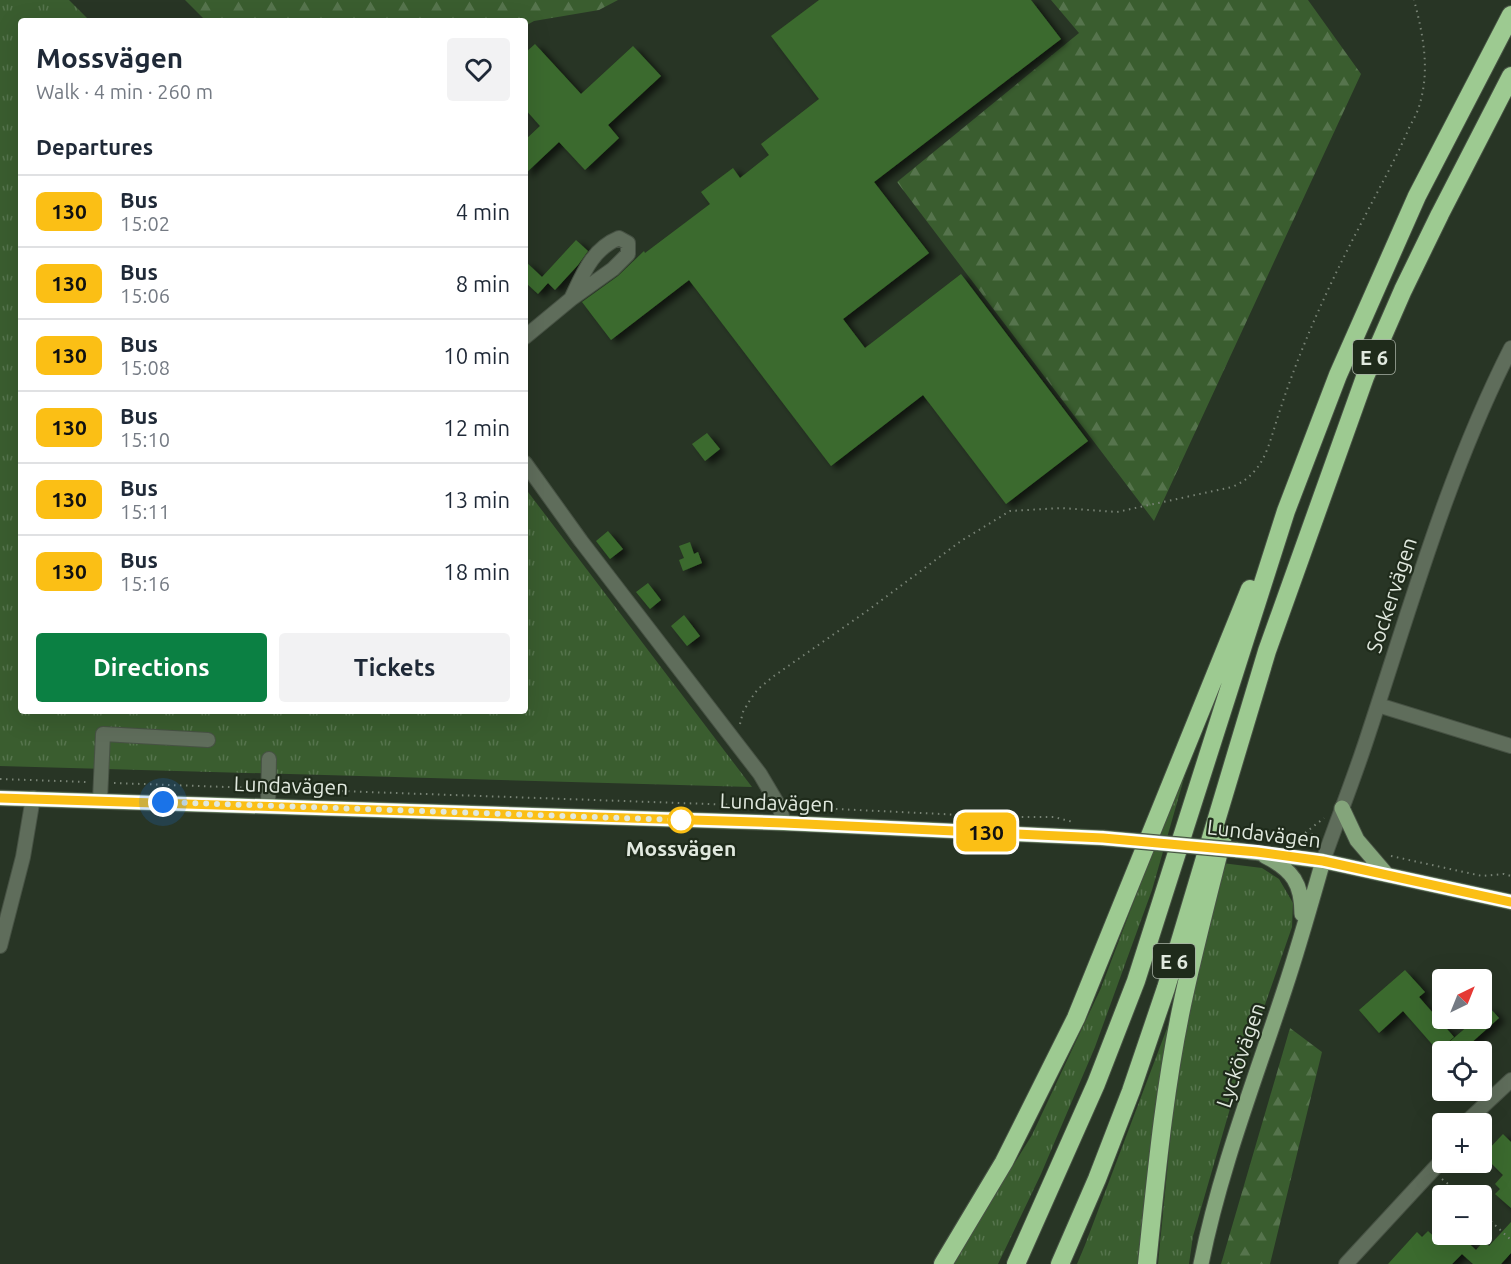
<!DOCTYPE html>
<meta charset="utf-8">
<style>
body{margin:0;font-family:Ubuntu,sans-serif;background:#f2f2f3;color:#1f2937;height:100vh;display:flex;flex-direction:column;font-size:22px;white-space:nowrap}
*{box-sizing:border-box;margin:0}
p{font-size:20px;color:#747a83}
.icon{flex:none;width:33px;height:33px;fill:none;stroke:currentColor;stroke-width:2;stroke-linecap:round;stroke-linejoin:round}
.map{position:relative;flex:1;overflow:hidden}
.sheet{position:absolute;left:18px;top:18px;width:510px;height:696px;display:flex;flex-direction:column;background:#fff;border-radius:6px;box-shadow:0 6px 24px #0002}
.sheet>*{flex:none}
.badge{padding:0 12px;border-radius:9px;font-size:21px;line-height:39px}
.needle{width:39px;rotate:43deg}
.buttons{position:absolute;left:1432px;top:969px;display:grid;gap:12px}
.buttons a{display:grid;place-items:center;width:60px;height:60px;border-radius:6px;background:#fff;box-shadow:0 6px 24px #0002;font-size:30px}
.you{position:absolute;width:30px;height:30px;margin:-15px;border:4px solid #fff;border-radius:50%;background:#1a73e8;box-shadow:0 0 0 9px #1a73e833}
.map>.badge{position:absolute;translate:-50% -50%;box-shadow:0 0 0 3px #fff}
h2{padding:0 18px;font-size:22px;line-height:54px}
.round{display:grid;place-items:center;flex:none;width:63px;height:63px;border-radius:6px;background:#f2f2f3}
.summary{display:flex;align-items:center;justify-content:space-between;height:102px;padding:0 18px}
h1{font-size:28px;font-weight:700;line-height:45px}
.cta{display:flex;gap:12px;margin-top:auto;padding:12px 18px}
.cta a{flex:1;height:69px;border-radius:6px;background:#0b8043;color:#fff;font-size:24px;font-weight:700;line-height:69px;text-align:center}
.cta a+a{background:#f2f2f3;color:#1f2937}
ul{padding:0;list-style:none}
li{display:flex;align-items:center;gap:18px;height:72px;padding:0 18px;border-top:2px solid #e0e1e3}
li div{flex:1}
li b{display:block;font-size:22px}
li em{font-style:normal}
li .badge{min-width:66px;font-weight:700;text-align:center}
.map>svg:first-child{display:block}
.grass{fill:url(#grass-tufts)}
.forest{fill:url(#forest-firs)}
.building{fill:#3b6b2d;filter:url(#shadow)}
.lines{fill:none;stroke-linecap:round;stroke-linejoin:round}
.minor-casing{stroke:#475244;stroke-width:16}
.major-casing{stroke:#475244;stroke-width:17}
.highway-casing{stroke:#475244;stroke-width:20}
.path{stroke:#788375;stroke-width:2;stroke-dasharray:1.5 4.5;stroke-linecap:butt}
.minor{stroke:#5f6d5b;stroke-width:14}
.major{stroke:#84a57b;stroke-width:15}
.highway{stroke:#9dca91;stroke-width:18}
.major-bridge-casing{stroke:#475244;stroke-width:17;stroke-linecap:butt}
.major-bridge{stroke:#84a57b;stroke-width:15}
.line-casing{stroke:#fff;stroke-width:14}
.line{stroke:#fbbf15;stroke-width:9}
.walk{stroke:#e1e9df;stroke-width:6;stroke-dasharray:0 10.8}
.stop-dot{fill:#fff;stroke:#fbbf15;stroke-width:3}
.labels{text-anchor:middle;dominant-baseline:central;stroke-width:4.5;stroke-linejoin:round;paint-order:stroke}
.shield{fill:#1f2b1b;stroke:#a7b0a4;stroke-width:1.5}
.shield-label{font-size:20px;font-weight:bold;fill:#e1e9df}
.street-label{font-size:21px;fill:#e1e9df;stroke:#1f2b1b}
.stop-label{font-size:21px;font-weight:bold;fill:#e1e9df;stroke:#1f2b1b}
</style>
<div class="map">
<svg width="1511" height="1264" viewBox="0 0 1511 1264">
<defs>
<pattern id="grass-tufts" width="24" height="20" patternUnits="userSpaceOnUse" patternTransform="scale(1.5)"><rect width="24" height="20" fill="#3a5d2f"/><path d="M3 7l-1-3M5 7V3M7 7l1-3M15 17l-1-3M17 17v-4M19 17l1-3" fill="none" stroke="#56744d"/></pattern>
<pattern id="forest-firs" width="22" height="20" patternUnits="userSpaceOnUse" patternTransform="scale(1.5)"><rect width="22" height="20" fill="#3a5d2f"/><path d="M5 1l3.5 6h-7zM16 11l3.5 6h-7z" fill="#56744d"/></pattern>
<filter id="shadow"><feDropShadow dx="6" dy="3.5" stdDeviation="3" flood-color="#0009"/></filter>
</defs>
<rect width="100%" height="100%" fill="#283525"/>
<path class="grass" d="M0 0H69L90 21H21V711H525V488L752 787 0 766Z
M1195 740 1152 890 1095 1047 1041 1174 998 1264H952L1032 1135 1101 988Z
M1222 863 1262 868 1279 879 1293 903 1292 927 1236 1088 1193 1236 1189 1264H1158L1172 1121 1188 1010Z
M1169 1023 1139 1264H1077L1085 1245Z"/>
<path class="forest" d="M185 0H618L599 10 534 21 525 26V21H206Z
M1051 0H1308L1361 74 1154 521 897 182 1079 33Z
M1290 1028 1322 1052 1270 1264H1221Z"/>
<path class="building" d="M819 0H1031L1061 39 874 182 929 253 843 319 865 348 961 274 1088 441 1006 504 923 395 831 466 689 280 611 340 582 302 618 276 644 251 645 253 710 204 701 192 733 168 740 178 769 155 761 144 819 99 771 36Z
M535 44 581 94 633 46 661 76 608 125 619 138 585 170 559 142 525 174V140L540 126 525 109V53Z
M576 240 588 251 578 265 555 290 548 283 538 294 525 282V261L542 277Z
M707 433 720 449 705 461 692 444Z
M608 531 623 549 610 559 596 541Z
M690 542 694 554 698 552 702 563 683 571 679 560 684 558 679 546Z
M648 583 661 600 650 609 636 592Z
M684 615 700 636 687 646 671 626Z
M1405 970 1425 992 1419 997 1454 1037 1438 1051 1403 1011 1379 1033 1359 1010Z
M1489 1007 1499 1018 1461 1052H1454L1447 1044 1477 1018H1482V1014Z
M1503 1134 1511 1142V1208L1495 1194 1500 1189 1495 1184 1503 1175 1488 1160 1492 1156 1487 1151Z
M1511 1222V1253L1501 1264H1473L1462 1254 1452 1264H1388L1417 1232 1422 1237 1428 1231 1443 1245 1451 1237 1456 1242 1461 1236 1476 1250 1484 1241 1489 1246Z"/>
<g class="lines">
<defs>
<path id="minor" d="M525 337 571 299 613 269 628 254V243L619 238C592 249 583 274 571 299
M525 463 581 541 760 774 779 806 784 823
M1378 705 1511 746
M100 800 103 734 208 740
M268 806 269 759
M1323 861C1338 818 1355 776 1369 732 1412 602 1449 470 1511 348
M0 946 23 857 33 798
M1464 1124 1511 1080
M1346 1264 1443 1159"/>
<path id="major" d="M0 798 784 823 1103 838
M1342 808 1357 840 1387 875
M1236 850 1323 861 1511 902
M1265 856C1293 870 1302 884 1302 914
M1201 1264C1220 1169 1255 1080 1285 988 1299 946 1311 903 1323 861"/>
<path id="highway" d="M943 1264 1004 1162 1076 1018 1250 589
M1016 1264 1096 1084 1136 981 1286 511 1338 375 1417 196 1511 15
M1060 1264 1097 1179 1131 1091 1166 988 1267 651 1365 377 1403 290 1440 214 1511 76
M1147 1264C1156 1178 1164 1090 1182 1005 1194 948 1209 892 1223 835"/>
</defs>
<use href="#minor" class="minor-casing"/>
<use href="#major" class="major-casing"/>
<use href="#highway" class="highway-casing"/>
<path class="path" d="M740 724 743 712 750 700 758 689 774 676 867 611 961 541 1010 511 1061 508 1117 512 1232 487C1266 473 1269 442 1280 410 1302 343 1331 280 1364 218 1379 188 1396 159 1409 128 1413 120 1418 112 1420 103 1430 69 1423 34 1414 0
M0 779 87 782
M114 783 255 788
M282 789 765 806
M794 807 1005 817H1054L1073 822
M1305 833 1324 818
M1283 841 1305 833 1318 836
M1391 856 1482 876 1504 874 1511 876
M1442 1179 1463 1196
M1482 1213 1511 1240"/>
<use href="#minor" class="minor"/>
<use href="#major" class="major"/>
<use href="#highway" class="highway"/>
<defs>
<path id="major-bridge" d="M1103 838 1236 850"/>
</defs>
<use href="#major-bridge" class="major-bridge-casing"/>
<use href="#major-bridge" class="major-bridge"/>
</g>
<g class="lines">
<defs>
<path id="line" d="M0 798 784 823 1103 838 1257 852 1323 861 1511 902"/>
</defs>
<use href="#line" class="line-casing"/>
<use href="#line" class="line"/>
<path class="walk" d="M163 802 681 820"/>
</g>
<circle class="stop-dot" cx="681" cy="820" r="12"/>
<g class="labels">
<g class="shield">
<rect x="1353" y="340" width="42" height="34" rx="4.5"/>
<rect x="1153" y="944" width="42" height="34" rx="4.5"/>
</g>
<g class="shield-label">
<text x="1374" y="357">E 6</text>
<text x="1174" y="961">E 6</text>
</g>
<g class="street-label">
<text transform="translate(1391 595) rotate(-72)">Sockervägen</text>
<text transform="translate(291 785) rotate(2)">Lundavägen</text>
<text transform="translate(777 802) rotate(2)">Lundavägen</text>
<text transform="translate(1264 833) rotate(7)">Lundavägen</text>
<text transform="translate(1240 1055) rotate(-71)">Lyckövägen</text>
</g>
<g class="stop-label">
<text x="681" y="848">Mossvägen</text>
</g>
</g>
</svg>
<div class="buttons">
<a><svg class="needle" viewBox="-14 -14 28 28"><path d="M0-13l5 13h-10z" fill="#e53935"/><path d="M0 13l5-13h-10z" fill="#747a83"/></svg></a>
<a><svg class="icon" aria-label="locate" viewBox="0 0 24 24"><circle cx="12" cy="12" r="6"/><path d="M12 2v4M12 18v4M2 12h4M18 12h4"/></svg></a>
<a>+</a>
<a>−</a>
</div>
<div class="you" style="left:163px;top:802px"></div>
<b class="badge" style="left:986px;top:832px;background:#fbbf15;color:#111">130</b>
<section class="sheet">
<div class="summary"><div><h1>Mossvägen</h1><p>Walk · 4 min · 260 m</p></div><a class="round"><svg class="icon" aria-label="heart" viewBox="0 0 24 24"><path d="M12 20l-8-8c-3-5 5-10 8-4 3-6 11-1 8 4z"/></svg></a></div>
<h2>Departures</h2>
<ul>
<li><span class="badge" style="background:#fbbf15;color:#111">130</span><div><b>Bus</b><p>15:02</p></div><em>4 min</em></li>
<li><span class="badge" style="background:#fbbf15;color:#111">130</span><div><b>Bus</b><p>15:06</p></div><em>8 min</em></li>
<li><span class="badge" style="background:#fbbf15;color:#111">130</span><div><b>Bus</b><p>15:08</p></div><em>10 min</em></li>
<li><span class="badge" style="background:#fbbf15;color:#111">130</span><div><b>Bus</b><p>15:10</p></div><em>12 min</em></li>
<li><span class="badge" style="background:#fbbf15;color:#111">130</span><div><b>Bus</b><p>15:11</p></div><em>13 min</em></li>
<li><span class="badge" style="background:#fbbf15;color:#111">130</span><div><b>Bus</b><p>15:16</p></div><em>18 min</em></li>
</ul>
<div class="cta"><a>Directions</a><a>Tickets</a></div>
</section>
</div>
